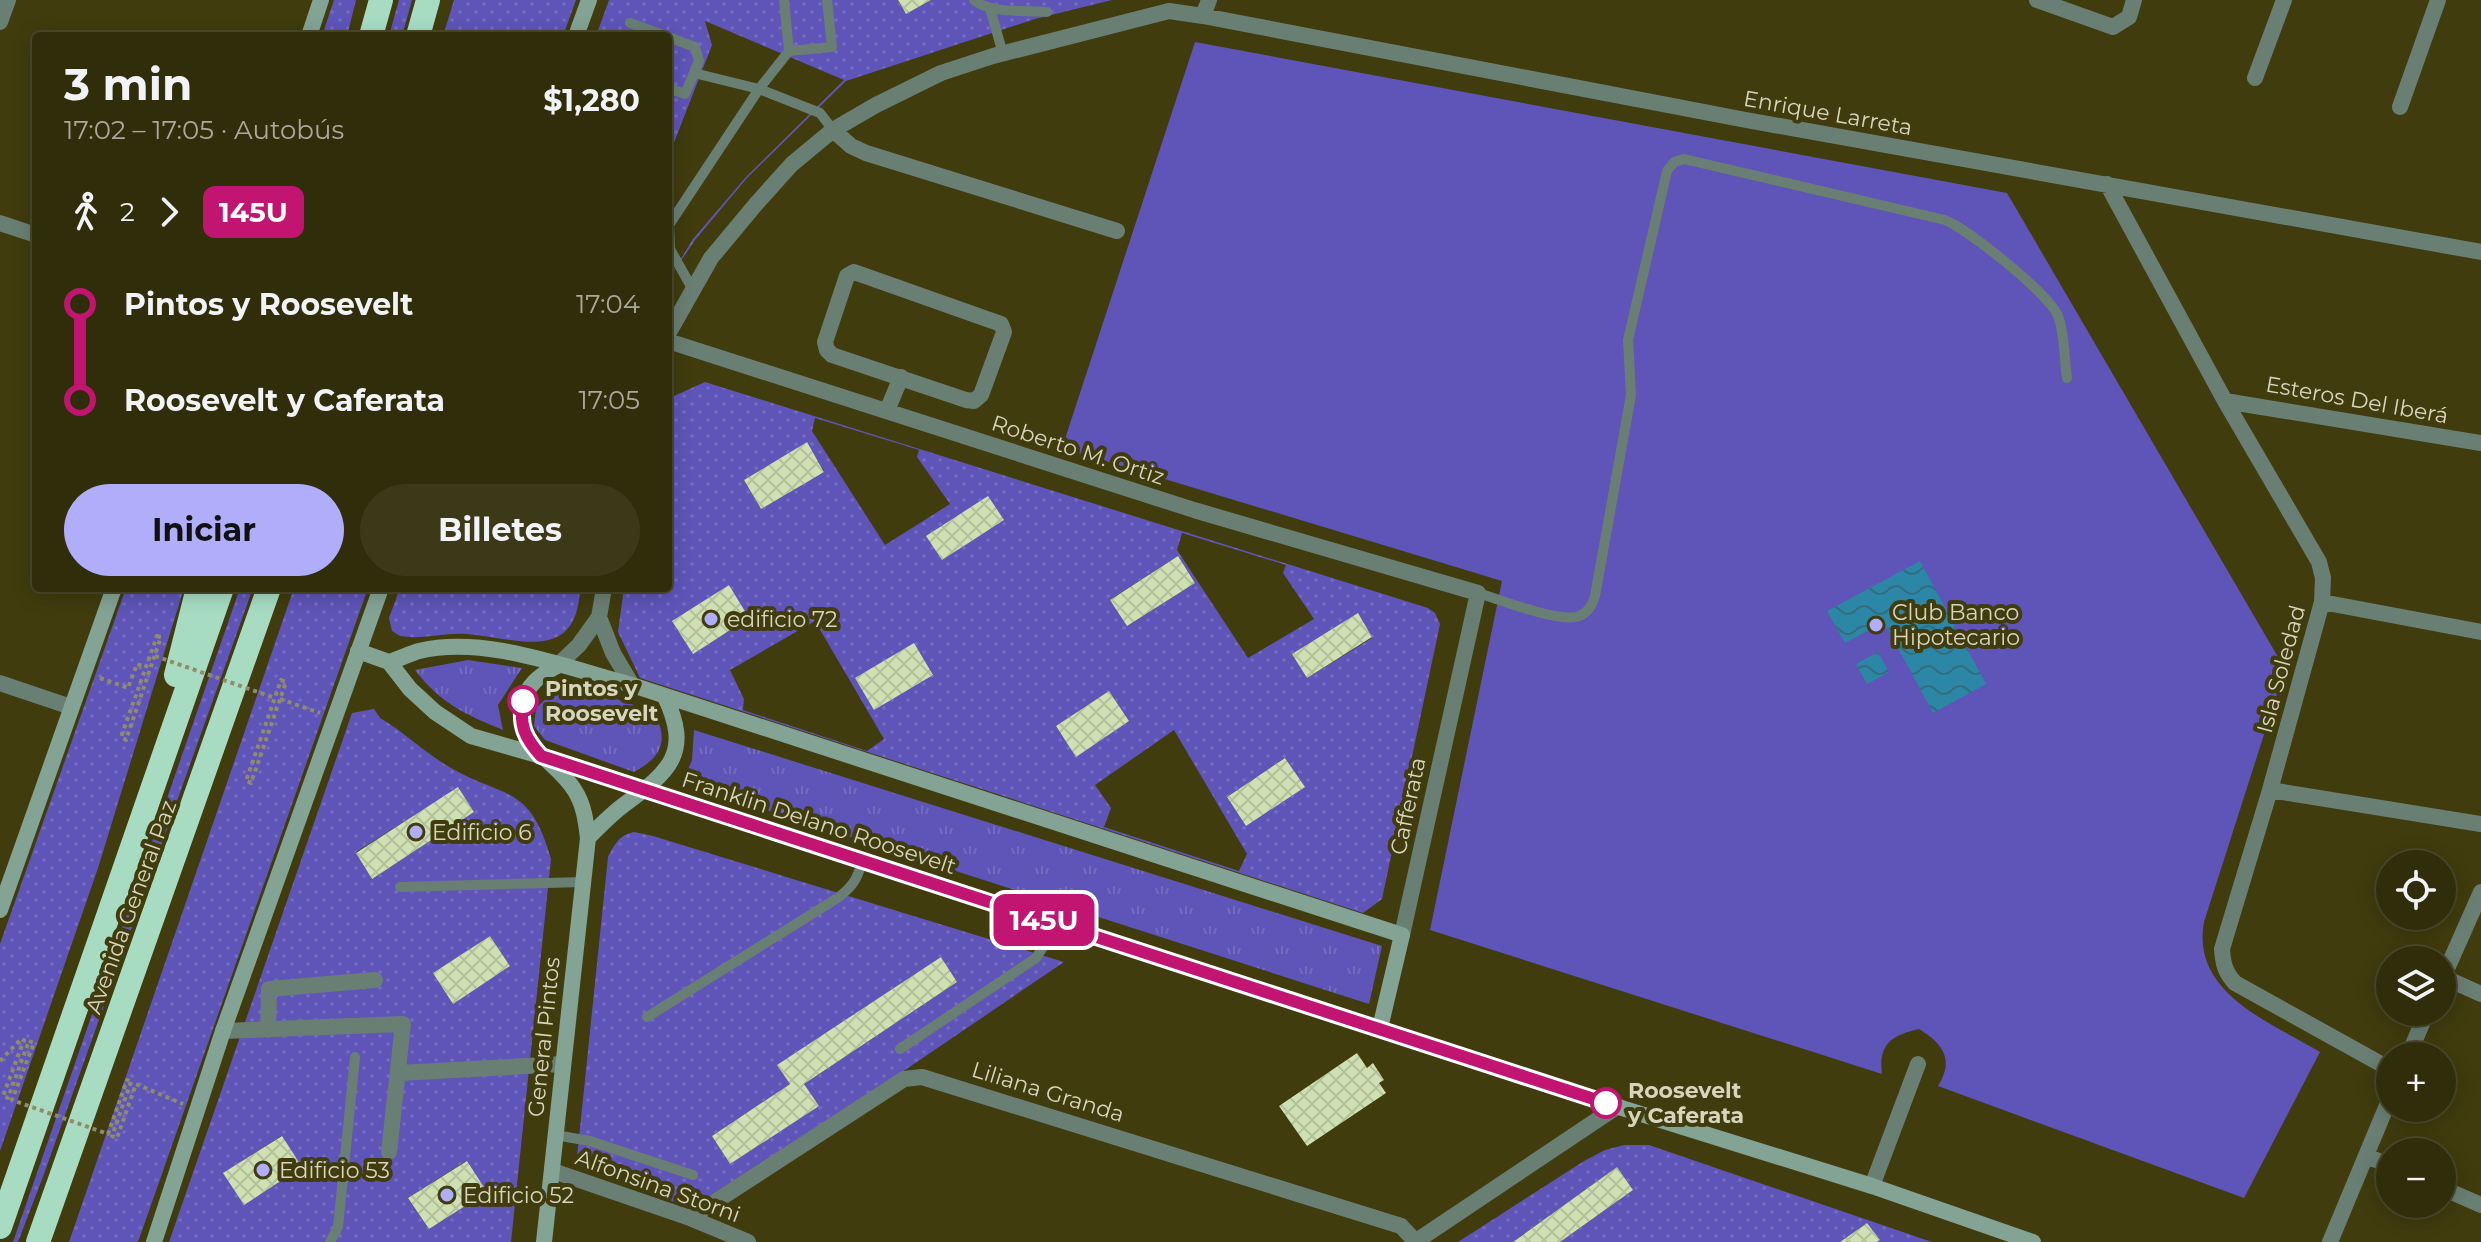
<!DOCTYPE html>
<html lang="es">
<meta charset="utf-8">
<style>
body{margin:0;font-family:Montserrat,sans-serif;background:#3c3918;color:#f1f3f6;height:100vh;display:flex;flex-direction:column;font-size:30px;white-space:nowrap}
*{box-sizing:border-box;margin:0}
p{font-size:26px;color:#a8a89c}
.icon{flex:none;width:44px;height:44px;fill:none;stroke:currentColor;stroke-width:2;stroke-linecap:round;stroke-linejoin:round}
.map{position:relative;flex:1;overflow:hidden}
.panel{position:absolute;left:32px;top:32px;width:640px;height:560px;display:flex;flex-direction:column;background:#302d0a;border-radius:8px;box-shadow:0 4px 20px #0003,0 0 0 2px #4b492b}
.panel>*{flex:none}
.badge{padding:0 16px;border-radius:12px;font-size:28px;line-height:52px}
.tools{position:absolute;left:2376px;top:850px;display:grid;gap:16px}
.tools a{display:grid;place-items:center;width:80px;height:80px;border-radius:50%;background:#302d0a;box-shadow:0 4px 20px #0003,0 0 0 2px #4b492b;font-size:40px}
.map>.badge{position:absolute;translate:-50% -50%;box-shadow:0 0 0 4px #fff}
.legs{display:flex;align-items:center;gap:12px;height:88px;padding:0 32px;font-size:26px}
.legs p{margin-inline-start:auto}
.summary{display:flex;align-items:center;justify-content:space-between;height:136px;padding:0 32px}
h1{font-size:44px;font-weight:700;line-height:60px}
.cta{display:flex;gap:16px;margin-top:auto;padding:16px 32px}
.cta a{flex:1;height:92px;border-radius:48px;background:#b0aefa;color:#111;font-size:32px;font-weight:700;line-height:92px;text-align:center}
.cta a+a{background:#3c3918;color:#f1f3f6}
ul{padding:0 32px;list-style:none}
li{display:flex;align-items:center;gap:28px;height:96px;font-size:30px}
li i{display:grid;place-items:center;width:12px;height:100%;margin:0 10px;background:currentColor}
li i::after{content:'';width:20px;height:20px;margin:-10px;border:6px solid;border-radius:50%;background:#302d0a}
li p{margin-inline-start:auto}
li:first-child i{background:linear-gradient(#0000 50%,currentColor 0)}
li:last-child i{background:linear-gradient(currentColor 50%,#0000 0)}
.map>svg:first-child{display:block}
.grass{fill:url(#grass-dots);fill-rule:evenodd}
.park{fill:url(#park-tufts)}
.pitch{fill:#5f54b8}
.water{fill:url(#water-waves)}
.building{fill:url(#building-cross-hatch)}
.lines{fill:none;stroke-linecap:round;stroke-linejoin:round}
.path{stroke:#8f8c6b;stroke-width:4;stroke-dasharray:4 4;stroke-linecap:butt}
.lane{stroke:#6a7f74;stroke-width:10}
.street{stroke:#6a7f74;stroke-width:16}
.secondary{stroke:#83a495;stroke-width:16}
.highway{stroke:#a7dcc3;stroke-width:24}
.path-bridge{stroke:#8f8c6b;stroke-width:4;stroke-dasharray:4 4;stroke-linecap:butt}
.line-1-casing{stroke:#fff;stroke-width:18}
.line-1{stroke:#c11571;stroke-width:12}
.poi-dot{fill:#b0aefa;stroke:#403c0e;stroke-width:3}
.stop-1-dot{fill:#fff;stroke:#c11571;stroke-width:4}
.labels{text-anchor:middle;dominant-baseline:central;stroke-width:8;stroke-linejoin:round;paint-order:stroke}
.street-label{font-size:22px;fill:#d7d5be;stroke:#403c0e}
.poi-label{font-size:22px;fill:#d7d5be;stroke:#403c0e;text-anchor:start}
.stop-label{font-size:22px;font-weight:bold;fill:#d7d5be;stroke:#403c0e;text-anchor:start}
</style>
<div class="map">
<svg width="2481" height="1242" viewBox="0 0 2481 1242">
<defs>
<pattern id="grass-dots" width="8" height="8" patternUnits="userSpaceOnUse" patternTransform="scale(2)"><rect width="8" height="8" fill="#5f54b8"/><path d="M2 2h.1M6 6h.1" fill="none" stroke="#756cc0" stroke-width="1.8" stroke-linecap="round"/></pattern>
<pattern id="park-tufts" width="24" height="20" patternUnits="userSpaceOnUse" patternTransform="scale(2)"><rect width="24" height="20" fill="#5f54b8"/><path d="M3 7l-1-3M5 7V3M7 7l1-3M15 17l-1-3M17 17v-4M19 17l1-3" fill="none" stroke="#756cc0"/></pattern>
<pattern id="water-waves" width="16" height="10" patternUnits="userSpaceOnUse" patternTransform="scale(2)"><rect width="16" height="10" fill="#2c86a5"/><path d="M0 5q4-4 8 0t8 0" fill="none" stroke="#336e7f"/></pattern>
<pattern id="building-cross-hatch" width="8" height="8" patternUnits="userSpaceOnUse" patternTransform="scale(2)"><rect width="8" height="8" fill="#cfe1b3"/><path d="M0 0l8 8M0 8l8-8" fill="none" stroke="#b2c19b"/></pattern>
</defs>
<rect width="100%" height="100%" fill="#403c0e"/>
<path class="grass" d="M334 0H356L347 36H322Z
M399 0H412L402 36H389Z
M454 0H576L563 36H443Z
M609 0H898L906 14 931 0H1112L1035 19 846 81 747 178 695 240 668 280 693 239 746 177 844 80 705 21 712 45 668 158V36H596Z
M705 382 1428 608 1435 613 1440 624 1382 899 1363 913 640 678 618 632 624 588H668V414L674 396ZM815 418 919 450 917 457 950 504 885 545 812 431ZM807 443 824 471 761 509 744 480ZM1182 533 1286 565 1283 573 1314 619 1248 658 1177 550ZM1178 556 1195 583 1127 626 1111 599ZM729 586 749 619 693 653ZM1358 614 1372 638 1307 678 1293 654ZM815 621 884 739 867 751 743 710 744 699 730 670ZM1109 691 1129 721 1076 756 1056 726ZM1174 730 1247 854 1239 871 1104 827 1111 808 1095 785ZM1285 758 1304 786 1246 826 1227 797Z
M126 588H184L98 868 0 1151V944Z
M240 588H253L44 1174 18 1242H13Z
M294 588H368L138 1242H69Z
M400 588H580C577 665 517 638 467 634 445 632 422 640 400 636L392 631 389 618Z
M374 709 380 718C404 732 423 751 446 765 503 800 529 781 551 859L511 1242H169L352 713ZM458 788 474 812 372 879 356 852ZM490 936 510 966 453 1003 434 973ZM281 1136 302 1168 244 1204 224 1173ZM466 1161 486 1192 429 1229 408 1198Z
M634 832 653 836 1064 962 908 1068 697 1204 688 1207 583 1167 578 1164 577 1157 608 857C615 844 619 835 634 832ZM941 957 957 982 804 1084 818 1106 730 1164 712 1136 790 1084 778 1065Z
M1624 1145H1649L1932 1242H1877L1879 1240 1867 1223 1840 1242H1560L1633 1190 1617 1167 1513 1242H1458L1584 1161 1605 1150Z"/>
<path class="park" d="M468 660 522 668 498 705 503 730C465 714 441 704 415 670Z
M561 685 579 686 654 712C669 741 662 757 634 772L545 740 534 726 536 708Z
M694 730 1382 946 1369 1004 682 783 692 760Z"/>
<path class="pitch" d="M1195 42 2007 193 2285 669 2204 922C2191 993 2270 1022 2320 1052L2244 1198 1938 1086C1955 1059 1942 1043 1919 1029 1892 1035 1878 1044 1882 1074L1430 930 1502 581 1062 448Z"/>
<path class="water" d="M1920 561 1986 684 1933 713 1884 622 1845 643 1827 611Z
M1878 652 1889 672 1867 684 1856 664Z"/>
<path class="building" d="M898 0H931L906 14Z
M807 442 824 472 761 509 744 480Z
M988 496 1004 520 942 560 926 536Z
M1178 556 1195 583 1127 626 1110 600Z
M729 585 749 618 693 654 672 621Z
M1358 613 1372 637 1307 678 1292 654Z
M914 643 933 675 874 710 855 678Z
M1109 691 1129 721 1076 757 1056 726Z
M1285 758 1305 787 1246 826 1227 797Z
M458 787 474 812 372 879 356 853Z
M490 936 510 966 453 1004 433 973Z
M941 957 957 982 804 1084 819 1106 730 1164 712 1136 790 1084 777 1065Z
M1357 1053 1367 1068 1373 1063 1384 1080 1379 1083 1386 1093 1307 1146 1279 1106Z
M282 1136 302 1167 244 1205 223 1173Z
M467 1161 487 1192 429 1229 408 1198Z
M1617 1167 1633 1190 1560 1242H1513Z
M1867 1223 1880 1240 1877 1242H1840Z"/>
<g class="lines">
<path class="path" d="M157 636 161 637 126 740 121 737Z
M100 678 128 688 137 664 145 667
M281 680 286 682 251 783 246 781Z
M280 699 320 713
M0 1061 21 1039 24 1040 3 1096 8 1098 29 1041
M131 1082 112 1136 117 1138 136 1084 183 1104"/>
<path class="lane" d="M974 0C990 14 1025 10 1047 12
M990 8 1003 54
M630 23 666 36
M668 37 695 47 699 61 685 94 668 88
M789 51 832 47 827 0
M694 73 759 89 789 51 784 0
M693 290 670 249 669 225 759 89 820 113 833 130
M1478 593C1499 599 1561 624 1579 616 1589 612 1592 605 1595 596L1631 395 1628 340 1667 171 1674 162 1684 159 1945 220C1969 230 2047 292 2058 316 2065 334 2064 359 2067 378
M400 887 583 882
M647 1017 839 897C853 886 858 878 862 861
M900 1049 1036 958 1057 925
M555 1135 590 1141 693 1175
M330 1242 338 1227 355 1057"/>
<path class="street" d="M2037 0 2113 27 2129 17 2134 0
M1203 16 1209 0
M0 22 8 0
M2255 78 2284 0
M2400 107 2438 0
M833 130 851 146 866 153 1117 231
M2107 184 2225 401 2319 562 2323 578 2322 602 2270 790 2222 949C2223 964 2225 972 2235 983L2390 1069
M0 223 36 235
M854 272 1001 324 1004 332 981 395 974 401 966 400 832 355 827 350 825 342 847 276Z
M668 334 711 258 756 204 792 164 833 130 876 105 941 73 993 56 1169 11 1203 16 1746 120 2481 252
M668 341 1194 510 1478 593 1402 935
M2225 401 2481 443
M887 411 901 377
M2322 602 2481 632
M599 617 613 653 632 685
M557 666 579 645 599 617 604 588
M0 683 71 707
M2270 790 2481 824
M2443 977 2481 994
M2442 980 2481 892
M268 1029 269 989 375 980
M223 1031 403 1024 389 1152
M2408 1056 2427 1012
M399 1073 563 1064
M2367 1156 2390 1166
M553 1171 690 1218 748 1242
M1872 1186 1918 1064
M2442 1188 2481 1205
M690 1218 904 1079 922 1077 1401 1226 1415 1241
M1415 1242 1618 1106
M2330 1242 2390 1098"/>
<path class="secondary" d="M309 36 321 0
M576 36 589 0
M358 651 389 662 410 689 435 712 471 736 541 756 1593 1099 1872 1186 2033 1242
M389 662C399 659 409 654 419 651 486 635 567 668 632 685L1402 935 1380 1028
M588 838C600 826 611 814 625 804 669 772 692 753 665 697
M0 910 114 588
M154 1242 223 1031 381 588
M544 1242 588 838C586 822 584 805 575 791 557 760 515 748 522 706 526 685 540 675 557 666"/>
<path class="highway" d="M371 36 381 0
M418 36 428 0
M176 675 198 588
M0 1227 222 588
M38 1242 269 588"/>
<path class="path-bridge" d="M155 656 275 698
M29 1041 34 1043 12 1100 108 1134 127 1080 131 1082"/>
</g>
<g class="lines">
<defs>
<path id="line-1" d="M523 701C519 726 525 738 541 756L1606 1103"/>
</defs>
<use href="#line-1" class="line-1-casing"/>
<use href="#line-1" class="line-1"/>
</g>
<g class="poi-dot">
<circle cx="711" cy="619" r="8"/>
<circle cx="1876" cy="625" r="8"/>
<circle cx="416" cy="832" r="8"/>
<circle cx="263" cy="1170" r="8"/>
<circle cx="447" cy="1195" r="8"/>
</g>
<g class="stop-1-dot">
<circle cx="523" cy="701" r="14"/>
<circle cx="1606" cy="1103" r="14"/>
</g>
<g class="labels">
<g class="street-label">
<text transform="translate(1828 113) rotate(10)">Enrique Larreta</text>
<text transform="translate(2357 400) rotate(10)">Esteros Del Iberá</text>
<text transform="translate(1078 450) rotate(18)">Roberto M. Ortiz</text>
<text transform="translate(2281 669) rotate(-75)">Isla Soledad</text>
<text transform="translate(1408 806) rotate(-78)">Cafferata</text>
<text transform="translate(819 823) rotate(18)">Franklin Delano Roosevelt</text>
<text transform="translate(131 907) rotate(-70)">Avenida General Paz</text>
<text transform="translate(544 1037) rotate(-84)">General Pintos</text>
<text transform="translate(1048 1092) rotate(17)">Liliana Granda</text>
<text transform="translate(658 1186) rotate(20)">Alfonsina Storni</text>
</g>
<g class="poi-label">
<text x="1892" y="612">Club Banco<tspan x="1892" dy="25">Hipotecario</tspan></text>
<text x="727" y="619">edificio 72</text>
<text x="432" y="832">Edificio 6</text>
<text x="279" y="1170">Edificio 53</text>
<text x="463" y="1195">Edificio 52</text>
</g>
<g class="stop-label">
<text x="545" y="688">Pintos y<tspan x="545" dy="25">Roosevelt</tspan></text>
<text x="1628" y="1090">Roosevelt<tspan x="1628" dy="25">y Caferata</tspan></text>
</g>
</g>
</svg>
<div class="tools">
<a><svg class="icon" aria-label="locate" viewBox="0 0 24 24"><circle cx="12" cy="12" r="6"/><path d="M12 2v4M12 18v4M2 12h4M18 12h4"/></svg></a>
<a><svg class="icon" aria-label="layers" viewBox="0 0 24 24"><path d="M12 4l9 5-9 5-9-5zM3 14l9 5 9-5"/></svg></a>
<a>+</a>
<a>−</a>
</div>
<b class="badge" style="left:1044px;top:920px;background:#c11571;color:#fff">145U</b>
<section class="panel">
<div class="summary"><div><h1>3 min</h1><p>17:02 – 17:05 · Autobús</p></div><b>$1,280</b></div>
<div class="legs"><svg class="icon" aria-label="walk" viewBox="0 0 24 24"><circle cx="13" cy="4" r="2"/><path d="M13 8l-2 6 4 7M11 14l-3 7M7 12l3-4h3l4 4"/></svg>2<svg class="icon" aria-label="forward" viewBox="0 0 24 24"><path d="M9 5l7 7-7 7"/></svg><b class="badge" style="background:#c11571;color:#fff">145U</b></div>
<ul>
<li><i style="color:#c11571"></i><b>Pintos y Roosevelt</b><p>17:04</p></li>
<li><i style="color:#c11571"></i><b>Roosevelt y Caferata</b><p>17:05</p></li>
</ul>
<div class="cta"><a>Iniciar</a><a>Billetes</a></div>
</section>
</div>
